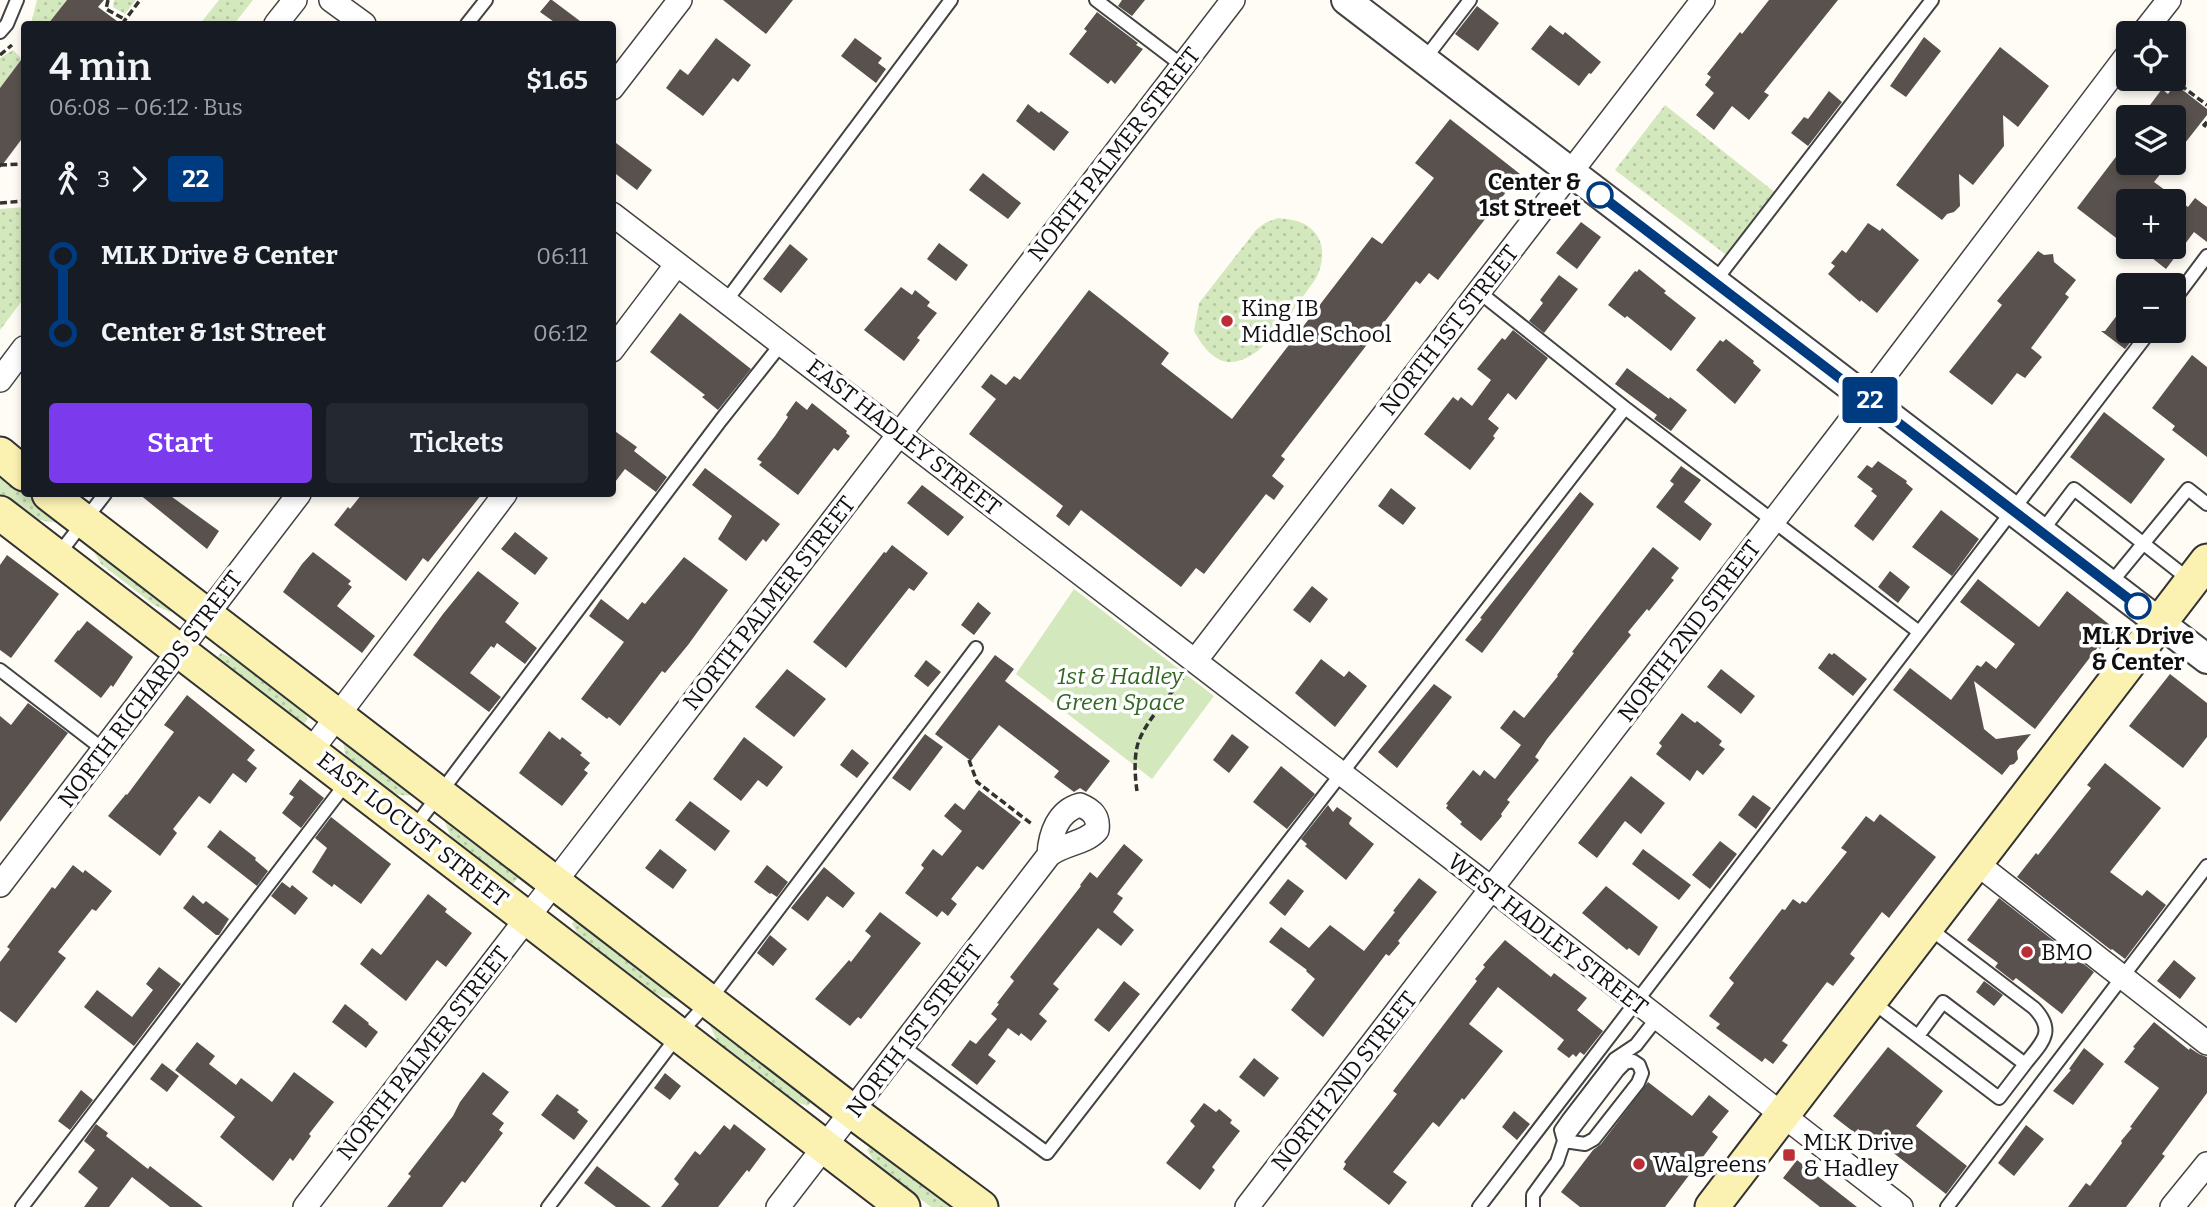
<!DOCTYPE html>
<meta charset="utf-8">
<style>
body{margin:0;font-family:Bitter,serif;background:#242831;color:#f1f3f6;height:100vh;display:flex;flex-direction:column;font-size:26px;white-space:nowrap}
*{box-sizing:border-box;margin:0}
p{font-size:23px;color:#9ea1a6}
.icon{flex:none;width:38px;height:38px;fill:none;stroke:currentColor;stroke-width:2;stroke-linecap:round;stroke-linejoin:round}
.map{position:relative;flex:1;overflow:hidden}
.panel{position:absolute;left:21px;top:21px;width:595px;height:476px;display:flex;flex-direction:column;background:#171b24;border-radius:7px;box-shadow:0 4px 10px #0003}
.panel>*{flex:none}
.badge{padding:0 14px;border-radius:5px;font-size:24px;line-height:46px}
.controls{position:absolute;left:2116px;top:21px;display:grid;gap:14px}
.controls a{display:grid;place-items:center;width:70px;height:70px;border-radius:7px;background:#171b24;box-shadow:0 4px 10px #0003;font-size:35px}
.map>.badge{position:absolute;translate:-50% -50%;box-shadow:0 0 0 4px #fff}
.legs{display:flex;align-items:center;gap:10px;height:77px;padding:0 28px;font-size:23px}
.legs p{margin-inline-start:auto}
.overview{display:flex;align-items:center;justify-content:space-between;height:119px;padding:0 28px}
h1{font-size:38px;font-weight:600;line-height:52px}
.primary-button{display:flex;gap:14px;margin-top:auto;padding:14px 28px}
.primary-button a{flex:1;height:80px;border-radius:7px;background:#7c3aed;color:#fff;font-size:28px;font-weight:600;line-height:80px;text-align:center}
.primary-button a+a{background:#242831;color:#f1f3f6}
ul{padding:0 28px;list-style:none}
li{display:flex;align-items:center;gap:24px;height:77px;font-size:26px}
li i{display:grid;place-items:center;width:10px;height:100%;margin:0 9px;background:currentColor}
li i::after{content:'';width:18px;height:18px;margin:-9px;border:5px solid;border-radius:50%;background:#171b24}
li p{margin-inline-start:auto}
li:first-child i{background:linear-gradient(#0000 50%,currentColor 0)}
li:last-child i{background:linear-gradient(currentColor 50%,#0000 0)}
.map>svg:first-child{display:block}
.grass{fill:url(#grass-dots)}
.park{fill:#d4e8be}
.building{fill:#58514d}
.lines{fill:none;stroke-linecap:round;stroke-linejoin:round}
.service-casing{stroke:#434343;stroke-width:16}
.minor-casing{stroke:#434343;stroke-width:26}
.tertiary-casing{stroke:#434343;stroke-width:32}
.secondary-casing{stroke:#323232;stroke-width:37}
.path{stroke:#323232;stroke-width:3.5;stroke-dasharray:7 3.5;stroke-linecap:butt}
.service{stroke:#fff;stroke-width:12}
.minor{stroke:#fff;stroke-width:23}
.tertiary{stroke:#fff;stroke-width:28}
.secondary{stroke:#fbf2b2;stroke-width:33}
.line-1-casing{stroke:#fff;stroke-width:16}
.line-1{stroke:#003b80;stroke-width:10}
.stop-1-dot{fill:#fff;stroke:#003b80;stroke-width:3.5}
.poi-dot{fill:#ba2e36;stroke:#fff;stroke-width:2.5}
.labels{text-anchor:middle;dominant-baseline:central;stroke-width:7;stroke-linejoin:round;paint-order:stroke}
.street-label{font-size:23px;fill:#101010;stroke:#fff}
.stop-label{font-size:23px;font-weight:bold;fill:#101010;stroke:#fff;text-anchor:end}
.poi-label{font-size:23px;fill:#101010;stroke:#fff;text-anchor:start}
.park-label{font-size:23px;font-style:italic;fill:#316622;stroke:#fff}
</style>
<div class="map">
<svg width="2207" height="1207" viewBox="0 0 2207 1207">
<defs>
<pattern id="grass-dots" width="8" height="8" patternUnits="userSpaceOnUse" patternTransform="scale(1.75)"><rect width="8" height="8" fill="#d4e8be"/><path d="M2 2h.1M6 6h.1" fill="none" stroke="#b5c6a2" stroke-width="1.8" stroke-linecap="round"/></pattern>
</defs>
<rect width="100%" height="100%" fill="#fefcf4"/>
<path class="grass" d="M37 0H67L48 24H31Z
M114 0H136L125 14 113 7Z
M219 0H253L234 24H200Z
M13 50 22 59 0 88V58Z
M1665 105 1777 194 1729 257 1615 170Z
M24 207V298L0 330V209Z
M1278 218C1286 219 1298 220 1306 225 1327 238 1325 262 1315 280 1286 318 1236 410 1194 331L1199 303 1256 230 1265 223Z
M0 469 24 487V494H33L60 522C36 524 19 510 0 497Z
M93 544 175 606 170 612 154 605 101 564 92 548Z
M221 653 234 659 305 714 308 719 303 725 216 659Z
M342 739 418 795C390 799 358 781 346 755 344 751 344 744 342 739Z
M444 816 520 875 513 884C483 872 449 850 444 816Z
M578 915 678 996 675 999 663 997 648 990 582 941 572 924Z
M708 1021 814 1097 808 1106 788 1099 726 1051 717 1041Z
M874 1141 968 1207H931L876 1165 867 1150Z"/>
<path class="park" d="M1074 589 1214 696 1152 779 1016 674Z"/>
<path class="building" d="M67 0H104L98 7 121 24H48Z
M550 0H552L584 24H557L540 12Z
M723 0H793L766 34Z
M1122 0H1145L1132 16 1118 6Z
M1769 0H1838L1764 92 1769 95 1749 120 1732 106 1714 130 1696 115 1714 93 1705 85 1711 77 1707 74 1740 32 1742 34Z
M1477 6 1499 23 1478 51 1455 34Z
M1097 12 1138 43 1136 45 1143 49 1115 84 1111 80 1108 84 1069 54 1087 31 1084 29Z
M1550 25 1563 35 1565 32 1601 62 1591 74 1589 73 1579 86 1531 49Z
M1924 37 1941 51 1906 97 1890 86Z
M716 38 751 65 738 82 733 78 703 116 666 88 680 69 688 75Z
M855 38 882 58 878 63 886 69 876 83 841 56Z
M2000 47 2049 86 2018 127 2003 115 2004 146 1973 185 1959 174 1960 206 1954 212 1947 214 1942 220 1896 185Z
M24 56V136L0 168V88Z
M2175 84 2207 109V115L2174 157V117H2165L2150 105 2162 89 2168 94Z
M1829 91 1842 102 1808 146 1791 133 1804 117 1808 119Z
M1028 104 1039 113 1041 111 1069 132 1054 151 1016 121Z
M1450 119 1520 174 1438 280 1429 273 1420 284 1416 281 1281 456 1285 459 1272 476 1284 486 1274 500 1266 494 1204 574 1196 568 1181 587 1081 510 1069 526 1056 516 1063 506 969 434 996 399 981 387 991 374 1006 385 1014 376 1020 380 1089 290 1169 353 1161 364 1232 419 1372 237 1382 244 1434 178 1415 163Z
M612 140 652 170 637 190 612 171Z
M2128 141V163H2169L2154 182 2188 207 2195 198 2207 207V242L2194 232 2166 269 2138 247H2174V201H2128V247L2077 208Z
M983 173 1021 203 1008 219 969 190Z
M1581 222 1601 237 1577 269 1556 253Z
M1868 223 1880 231 1882 228 1919 260 1877 313 1861 300 1860 302 1828 274 1835 266 1831 263 1842 250 1846 253Z
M939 243 968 265 956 281 927 259Z
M790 244 808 259 781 293 763 279Z
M2038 251 2044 255 2053 254 2054 262 2076 280 2065 294 2069 297 2031 348 2042 357 2025 378 2017 373 1992 405 1949 372 2002 305 1997 301Z
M1639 269 1666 291 1664 293 1696 318 1671 351 1627 316 1625 318 1608 305 1635 271 1637 272Z
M1559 275 1578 289 1544 333 1529 321 1543 303 1540 300Z
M901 287 912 295 915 290 930 302 927 306 937 313 917 338 920 340 904 361 864 330Z
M680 313 751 369 718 410 702 397 705 395 650 352Z
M2118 314 2128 322V331H2139L2125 349 2101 331H2105Z
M1513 330 1548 358 1516 400 1508 393 1488 419 1499 428 1493 436 1495 438 1470 470 1424 434 1453 397 1458 401 1461 397 1472 406 1491 380 1477 369 1502 338 1505 340Z
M1726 339 1754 361 1753 363 1761 370 1735 404 1696 370 1720 340 1723 342Z
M2192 355 2207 367V457L2172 430 2175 426 2152 408Z
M1627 368 1669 399 1670 397 1687 410 1671 431 1654 419 1657 415 1615 384Z
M796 401 807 410 812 403 847 431 846 433 850 436 838 451 834 448 798 495 759 465 762 462 757 459 775 436 788 417 786 415Z
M2104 412 2165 459 2131 504 2070 457Z
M612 429 637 447 634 451 667 477 656 492 625 469 612 486Z
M1878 461 1907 481 1906 483 1913 489 1873 541 1854 526 1877 496 1871 491 1873 489 1857 477 1867 465 1872 468Z
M1681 466 1701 480 1684 502 1712 524 1700 541 1656 507 1674 484 1670 481Z
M705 468 780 524 766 542 763 539 746 561 718 539 732 516 692 485Z
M922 485 964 517 948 536 907 503Z
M1391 488 1416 508 1403 525 1378 506Z
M1580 492 1594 504 1482 653 1465 640 1482 619 1480 618Z
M139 494H168L219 531 207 549Z
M362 494H482L428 562 423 558 406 581 334 525 348 507 350 509Z
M1941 510 1979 539 1952 576 1912 547Z
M515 532 548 558 535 575 501 549Z
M892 545 928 573 914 591 909 588 846 668 813 642 884 552 886 553Z
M1653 547 1679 568 1671 578 1674 580 1649 611 1647 609 1628 632 1631 635 1547 739 1535 757 1539 760 1507 800 1510 802 1501 814 1502 816 1481 841 1460 824 1462 822 1446 808 1448 805 1446 804 1473 770 1480 776 1484 770 1495 779 1521 745 1500 728 1514 710 1524 718 1558 676 1557 675 1574 653 1572 652Z
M313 552 351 581 348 584 352 587 337 606 375 636 362 653 283 592 302 564Z
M7 555 59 594 11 658 0 650V565Z
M684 557 728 590 688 645 665 673 662 671 620 726 609 717 607 719 581 699 624 642 589 616 601 599 628 620 642 602 645 604Z
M478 571 519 603 505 622 537 648 525 664 497 643 494 648 491 646 470 673 501 697 489 712 413 655 443 614Z
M1890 571 1910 587 1898 603 1878 587Z
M1978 579 2039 627 2067 591 2115 629 2100 649 2098 647 2035 729 1974 681 1984 729 1996 739 2031 734 2017 751 2018 759 2014 764 2010 765 2002 775 1893 690 1910 668 1951 700 1977 665 1981 667 1986 661 1996 669 2015 644 1960 602Z
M1312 586 1328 599 1310 623 1293 610Z
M978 602 991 613 974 635 961 625Z
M87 621 133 657 113 687 111 685 101 698 54 661 78 630 79 631Z
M1829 653 1832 655 1834 653 1867 679 1853 696 1818 668Z
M995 655 1014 669 1005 681 1110 761 1086 792 1080 788 1074 792 1054 777 1059 771 999 725 971 761 935 734Z
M1321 659 1344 677 1349 671 1367 686 1335 727 1295 693Z
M926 660 941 672 928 687 914 676Z
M787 669 826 699 794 737 755 707Z
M1721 669 1755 696 1741 714 1707 687Z
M2170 674 2207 703V737L2183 768 2129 726Z
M1434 684 1452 697 1397 768 1378 752Z
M187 695 255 750 247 760 257 768 246 783 233 773 210 804 199 796 173 829 177 833 160 856 108 816 126 794 127 795 174 732 164 725Z
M28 703 68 733 0 822V716L11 725Z
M1682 713 1695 723 1697 721 1722 741 1719 745 1725 749 1703 775 1697 770 1690 781 1656 754 1662 746 1659 743Z
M549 731 560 740 562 737 582 753 580 755 590 763 584 770 588 773 562 806 519 773Z
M925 734 943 747 910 791 892 778Z
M1232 734 1249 747 1229 773 1213 760Z
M744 737 783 767 767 787 758 780 741 801 713 779Z
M852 749 869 763 857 778 840 765Z
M2105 763 2161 808 2110 872 2142 896 2147 890 2166 905 2125 959 2112 949 2111 950 2017 877 2036 853 2038 855 2091 788 2087 785Z
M1281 766 1315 794 1287 829 1253 802Z
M1631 776 1665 803 1641 834 1625 821 1597 858 1578 843Z
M300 779 324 798 301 828 282 813 294 797 289 794Z
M979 790 1021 822 983 870 977 866 951 899 957 904 948 916 942 911 937 917 905 893 924 868 921 865 933 849 942 856 962 831 944 816 955 803 964 810Z
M1753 795 1771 808 1756 829 1738 815Z
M690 801 730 831 715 851 675 820Z
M1328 805 1333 812 1337 807 1352 818 1349 823 1350 825 1374 844 1346 880 1305 846 1307 844 1301 839Z
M1880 814 1936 857 1889 918 1882 912 1850 954 1855 958 1833 986 1827 982 1782 1041 1788 1045 1773 1064 1765 1058 1762 1062 1716 1028 1720 1024 1709 1016 1734 983 1729 978 1782 909 1785 910 1793 899 1800 904 1802 901 1806 903 1847 852 1841 848 1866 816 1874 822Z
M331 817 391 864 361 904 334 884 332 887 312 872 327 848 315 838Z
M220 830 256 858 255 860 268 871 257 886 207 847Z
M1720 841 1737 854 1710 889 1692 875Z
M1124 844 1143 860 1117 894 1123 898 1113 912 1134 930 1121 946 1098 928 1053 984 1059 989 1039 1014 1047 1021 1031 1041 1021 1033 1019 1036 1008 1028 988 1055 996 1061 977 1085 951 1065 970 1040 976 1044 997 1019 991 1014 999 1004 997 1003 1014 981 1010 977 1081 886 1080 885 1090 872 1097 878Z
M660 849 687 870 673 889 645 868Z
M1643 849 1691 885 1679 900 1632 864Z
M73 865 83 873 85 870 112 891 96 911 92 909 58 952 66 958 16 1023 0 1011V962L10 949 7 947 52 887 55 889Z
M767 865 788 882 777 897 771 893 770 894 754 882Z
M824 867 855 893 843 908 827 896 808 921 791 908Z
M1419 878 1437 892 1398 941 1400 943 1389 956 1386 954 1323 1037 1291 1010 1315 979 1306 971 1307 970 1269 942 1281 927 1309 948 1330 925 1364 951 1395 912 1393 911Z
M1288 879 1304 891 1285 916 1269 903Z
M282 882 290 888 292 885 308 898 295 915 271 896Z
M1606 886 1658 927 1639 956 1629 948 1627 950 1582 913Z
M428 894 447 909 445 912 472 933 446 967 437 960 406 1001 360 964 372 948 381 955Z
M193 895 203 904 206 901 229 919 219 935H216L183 908Z
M1999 898 2094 972 2062 1014 2016 978 2013 981 1995 967 1998 963 1967 940Z
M880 912 921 943 861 1019 858 1017 850 1026 815 999 849 960 851 962 871 936 865 931Z
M770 935 787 949 773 966 757 953Z
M1505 940 1551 977 1554 973 1587 998 1577 1010 1603 1031 1584 1055 1580 1052 1576 1057 1573 1054 1569 1058 1557 1049 1564 1040 1498 987 1469 1024 1503 1051 1464 1100 1462 1098 1439 1127 1433 1122 1393 1172 1407 1182 1389 1205 1343 1169 1346 1164 1344 1162 1397 1094 1393 1091 1477 981 1475 979 1485 967 1483 965Z
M2174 960 2196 978 2180 999 2157 981Z
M159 967 181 984 134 1046 84 1007 97 990 132 1017 153 990 146 984Z
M1124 981 1140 994 1109 1032 1094 1020Z
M1984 981 2003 995 1994 1006 1976 992Z
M345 1004 369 1023 368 1024 378 1032 366 1048 332 1022Z
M2154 1022 2189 1050 2190 1048 2199 1054 2207 1057V1093L2162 1154 2165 1156 2126 1207H2068L2086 1183 2090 1186 2122 1143 2121 1141 2132 1128 2130 1127 2159 1088 2124 1062 2135 1048 2133 1047Z
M197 1042 215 1056 209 1064 236 1085 241 1078 272 1102 294 1072 334 1102 309 1134 311 1136 293 1161 290 1158 273 1181 220 1137 235 1117 175 1070Z
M1888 1047 1943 1091 1916 1126 1967 1166 1946 1194 1873 1137 1871 1140 1858 1129 1855 1133 1833 1116Z
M2084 1048 2104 1064 2073 1105 2053 1091 2071 1070 2069 1069Z
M1254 1058 1279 1078 1264 1097 1239 1077Z
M162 1063 179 1076 167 1092 150 1079Z
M483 1072 509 1092 492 1114 504 1123 499 1130 503 1133 465 1183 462 1181 442 1207H387L411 1176 408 1174 453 1116 460 1102Z
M665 1073 681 1086 670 1100 654 1088Z
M1648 1082 1692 1116 1709 1095 1729 1111 1712 1132 1718 1137 1665 1207H1580L1561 1192 1593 1150 1601 1144Z
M81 1090 93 1100 70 1130 58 1121Z
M557 1094 579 1110 577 1112 588 1121 574 1140 541 1115Z
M1204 1103 1216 1112 1219 1109 1232 1120 1230 1123 1240 1131 1212 1167 1215 1170 1200 1190 1166 1163 1195 1126 1190 1121Z
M1514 1111 1530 1124 1517 1140 1502 1127Z
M96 1124 108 1133 106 1136 148 1169 150 1166 203 1207H170L132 1177 109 1207H84L98 1188 78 1172 95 1150 84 1141Z
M734 1124 766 1149 749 1172 747 1170 718 1207H661L679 1184 674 1179 695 1151 700 1155 724 1125 730 1130Z
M2026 1125 2044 1139 2014 1176 1998 1163Z
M1797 1160 1857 1207H1820L1783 1178Z
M597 1166 651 1207H616L584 1183Z"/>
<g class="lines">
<defs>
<path id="service" d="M1096 0 1183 66
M467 24 486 0
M0 32 7 24 17 0
M1424 60 1470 0
M1715 281 1932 0
M1479 292 1625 408 1919 632
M2174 300 2207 256
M726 301 951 0
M2042 531 2074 489 2191 581
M58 555 105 494
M2110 584 2188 489 2207 504
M0 670 104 750
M413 829 721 420 782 343
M1929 928 2034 1008C2057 1032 2041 1043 2025 1064
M1870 1000 1999 1098 2025 1064 1943 1002 1918 1036
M902 1046 1047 1153 1625 408
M1564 1141 1561 1130 1568 1120 1615 1059 1636 1045 1657 1018
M22 1207 347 782
M548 1207 679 1034 709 1001 976 648
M1479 1207 2150 331
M1533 1207V1195L1557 1162 1564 1141 1618 1070 1625 1063 1633 1061 1639 1065 1642 1073 1638 1083 1594 1139 1585 1144 1564 1141
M1947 1207 2207 866"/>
<path id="minor" d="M331 0 364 24
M276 24 295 0
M2143 33 2169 0
M612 88 680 0
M612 214 1492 889 1901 1207
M612 350 677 264
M0 380 24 348
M1195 661 1703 0
M311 751 505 494
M1975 862 2207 1043
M0 885 299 494
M305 1207 1233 0
M778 1207 1049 855C1064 843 1085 844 1097 830 1099 816 1092 810 1080 805 1058 811 1050 834 1049 855
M1247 1207 1850 421 2128 54
M2172 1207 2207 1164"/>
<path id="tertiary" d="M1346 0 2207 659"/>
<path id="secondary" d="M0 454 24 474
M49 494 853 1112 981 1207
M0 513 903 1207
M1712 1207 2207 561"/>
</defs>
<use href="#service" class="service-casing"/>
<use href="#minor" class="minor-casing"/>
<use href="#tertiary" class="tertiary-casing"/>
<use href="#secondary" class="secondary-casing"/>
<path class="path" d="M108 0 106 9 126 20
M122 24 140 0
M0 55 12 45
M2172 79 2207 105
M2207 122 2204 125 2207 127
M0 165 24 164
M0 203 24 201
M969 760 977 782 1033 825
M1137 791C1135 777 1134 761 1137 747 1142 725 1169 697 1183 678"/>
<use href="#service" class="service"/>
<use href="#minor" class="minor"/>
<use href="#tertiary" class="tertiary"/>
<use href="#secondary" class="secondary"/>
</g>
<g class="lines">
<defs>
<path id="line-1" d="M1600 195 2138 606"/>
</defs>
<use href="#line-1" class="line-1-casing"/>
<use href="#line-1" class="line-1"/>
</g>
<g class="stop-1-dot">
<circle cx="1600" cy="195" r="12"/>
<circle cx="2138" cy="606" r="12"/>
</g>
<g class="poi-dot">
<circle cx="1227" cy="321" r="7"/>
<circle cx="2027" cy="952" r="7"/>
<rect x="1782" y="1148" width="14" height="14" rx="3.5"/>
<circle cx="1639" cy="1164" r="7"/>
</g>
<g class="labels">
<g class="street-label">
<text transform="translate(1114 154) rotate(-52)">NORTH PALMER STREET</text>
<text transform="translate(1449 330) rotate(-52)">NORTH 1ST STREET</text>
<text transform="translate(904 437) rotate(38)">EAST HADLEY STREET</text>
<text transform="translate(769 603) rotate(-52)">NORTH PALMER STREET</text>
<text transform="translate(1689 631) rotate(-53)">NORTH 2ND STREET</text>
<text transform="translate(150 689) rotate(-53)">NORTH RICHARDS STREET</text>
<text transform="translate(413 829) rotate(38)">EAST LOCUST STREET</text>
<text transform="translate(1548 934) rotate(38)">WEST HADLEY STREET</text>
<text transform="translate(914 1031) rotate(-53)">NORTH 1ST STREET</text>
<text transform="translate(423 1053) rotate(-52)">NORTH PALMER STREET</text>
<text transform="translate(1344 1081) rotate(-52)">NORTH 2ND STREET</text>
</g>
<g class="stop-label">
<text x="1581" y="182">Center &amp;<tspan x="1581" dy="26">1st Street</tspan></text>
<text x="2138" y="636" text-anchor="middle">MLK Drive<tspan x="2138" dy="26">&amp; Center</tspan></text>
</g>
<g class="poi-label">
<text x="1241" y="308">King IB<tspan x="1241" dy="26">Middle School</tspan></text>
<text x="2041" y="952">BMO</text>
<text x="1803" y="1142">MLK Drive<tspan x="1803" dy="26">&amp; Hadley</tspan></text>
<text x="1653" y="1164">Walgreens</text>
</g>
<g class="park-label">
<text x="1120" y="676">1st &amp; Hadley<tspan x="1120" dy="26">Green Space</tspan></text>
</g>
</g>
</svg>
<div class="controls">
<a><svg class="icon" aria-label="locate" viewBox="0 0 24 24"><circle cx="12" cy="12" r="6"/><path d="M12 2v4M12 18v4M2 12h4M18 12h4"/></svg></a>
<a><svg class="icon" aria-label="layers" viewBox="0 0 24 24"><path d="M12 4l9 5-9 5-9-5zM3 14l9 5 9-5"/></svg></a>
<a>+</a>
<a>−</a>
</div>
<b class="badge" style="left:1870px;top:400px;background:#003b80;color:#fff">22</b>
<section class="panel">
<div class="overview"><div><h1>4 min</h1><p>06:08 – 06:12 · Bus</p></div><b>$1.65</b></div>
<div class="legs"><svg class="icon" aria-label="walk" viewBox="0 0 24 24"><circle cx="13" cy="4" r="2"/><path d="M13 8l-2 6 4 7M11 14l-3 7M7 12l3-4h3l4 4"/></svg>3<svg class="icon" aria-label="forward" viewBox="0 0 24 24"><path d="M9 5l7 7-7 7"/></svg><b class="badge" style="background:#003b80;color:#fff">22</b></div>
<ul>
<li><i style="color:#003b80"></i><b>MLK Drive &amp; Center</b><p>06:11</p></li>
<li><i style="color:#003b80"></i><b>Center &amp; 1st Street</b><p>06:12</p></li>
</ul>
<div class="primary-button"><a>Start</a><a>Tickets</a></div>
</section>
</div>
